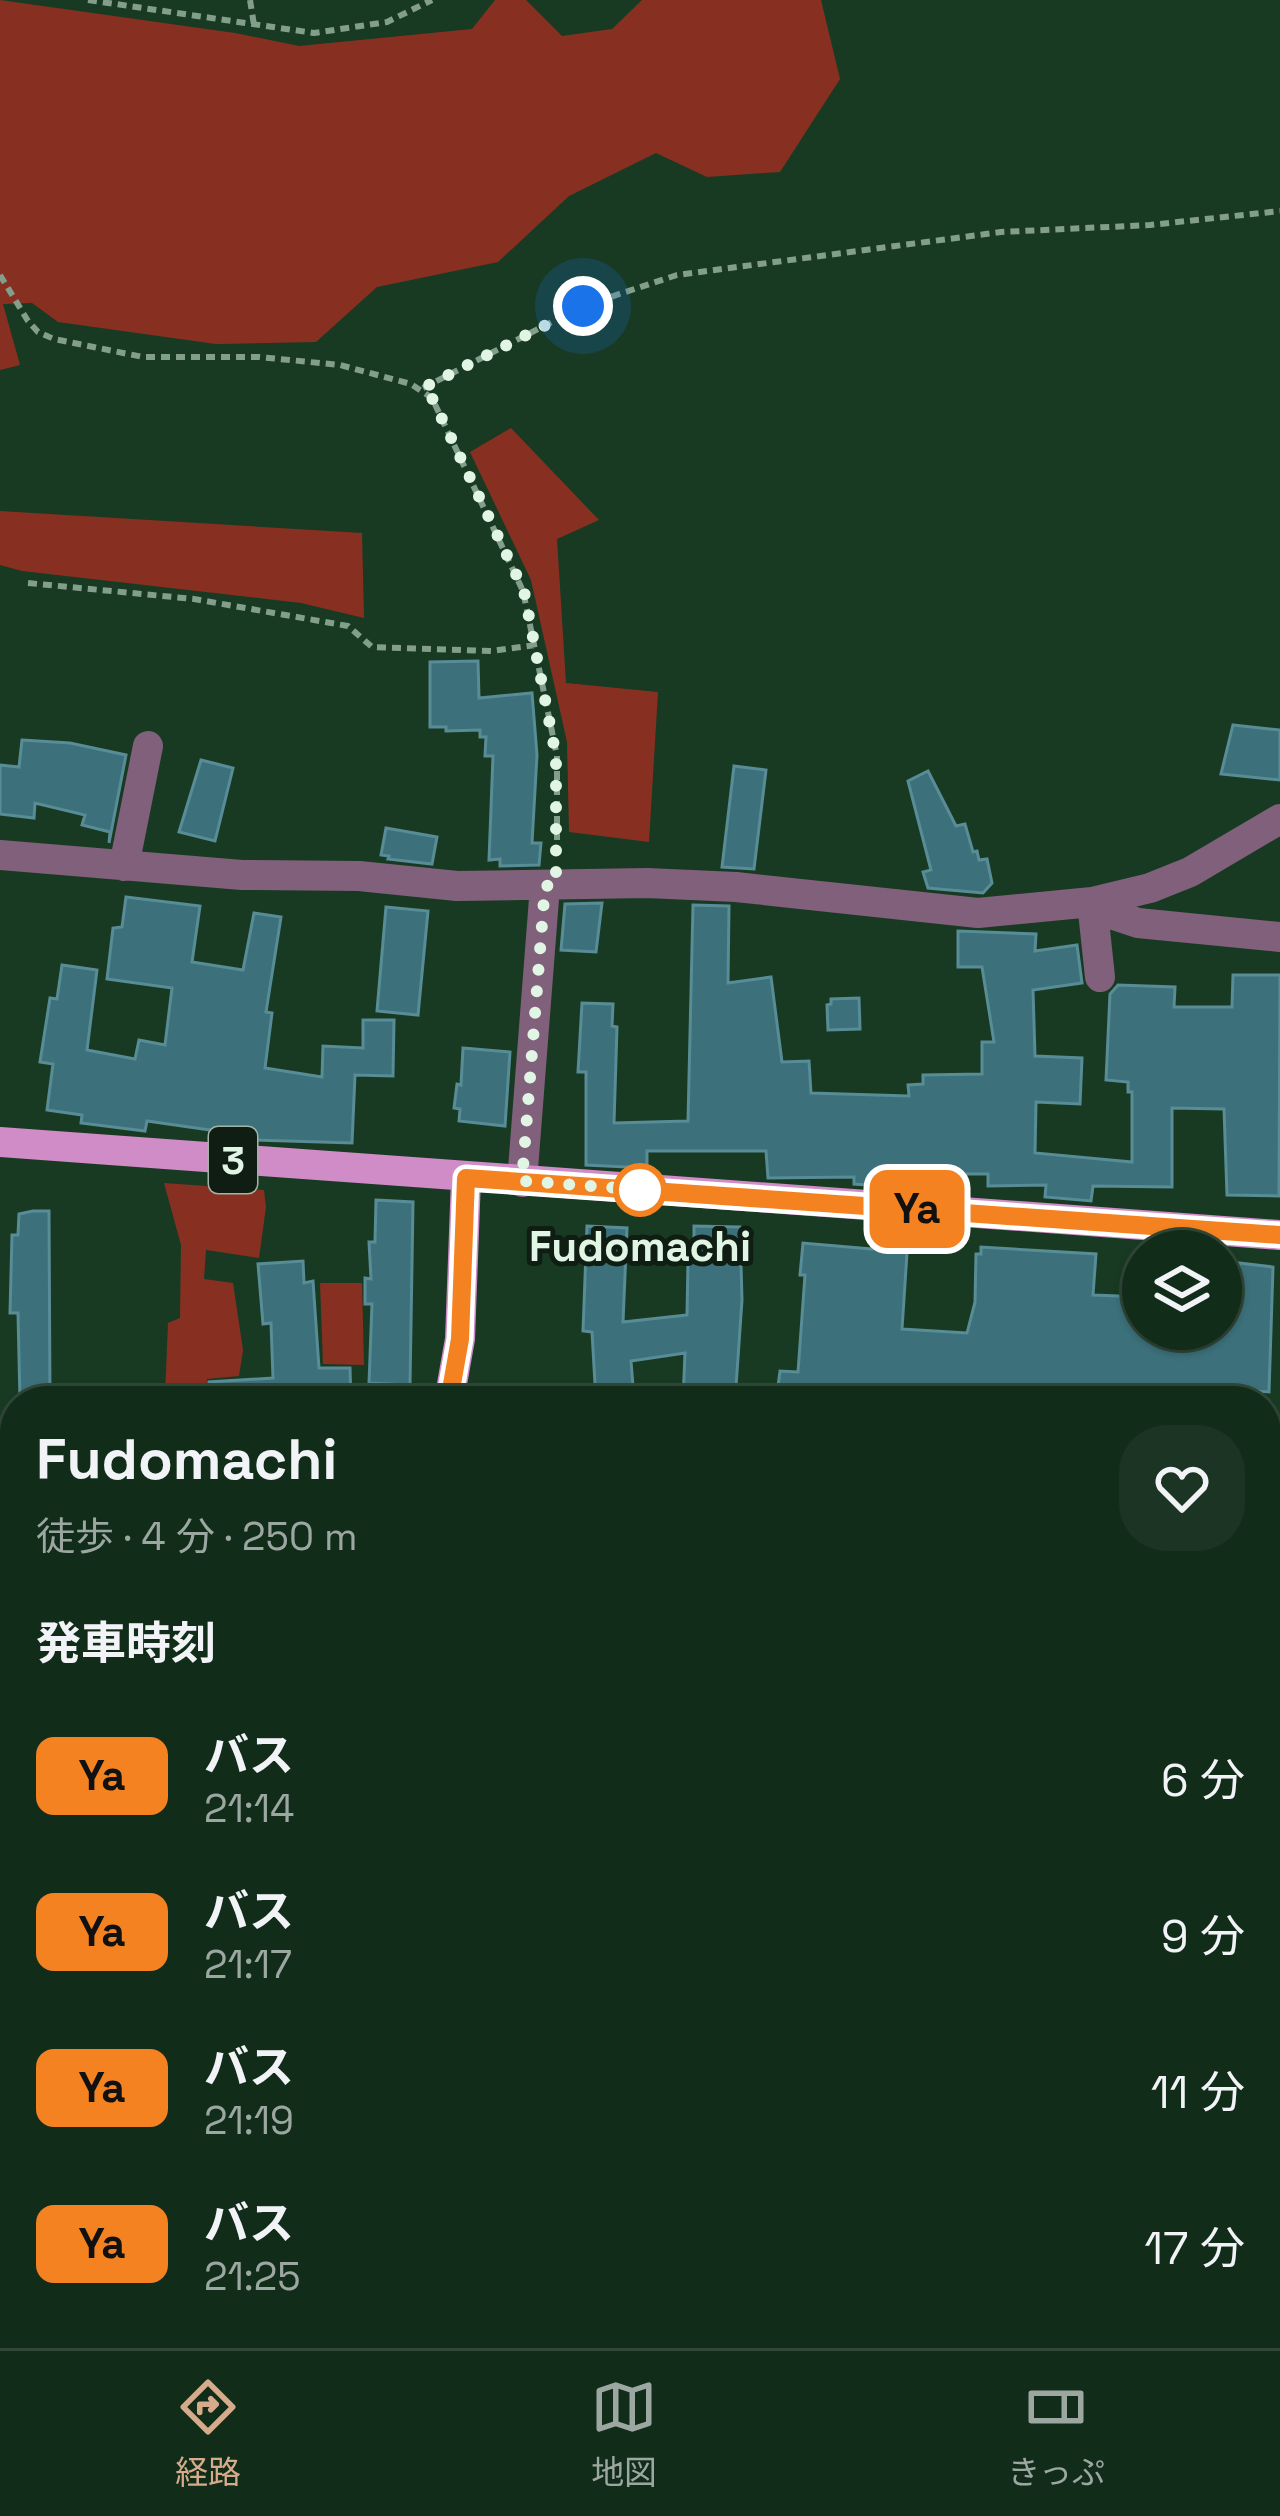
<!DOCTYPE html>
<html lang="ja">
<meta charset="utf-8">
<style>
body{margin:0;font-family:"Space Grotesk","Noto Sans JP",sans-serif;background:#1b3423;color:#f1f3f6;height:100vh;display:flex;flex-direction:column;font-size:45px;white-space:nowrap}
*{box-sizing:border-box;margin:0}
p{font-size:39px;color:#9ca7a2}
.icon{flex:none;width:66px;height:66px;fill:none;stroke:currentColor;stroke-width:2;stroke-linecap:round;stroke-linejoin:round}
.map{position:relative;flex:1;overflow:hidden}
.details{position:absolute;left:0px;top:1386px;width:1281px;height:963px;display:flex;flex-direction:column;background:#122c1a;border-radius:48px 48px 0 0;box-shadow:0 3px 9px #0004,0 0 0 3px #314839}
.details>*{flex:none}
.badge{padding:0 24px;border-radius:18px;font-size:42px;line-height:78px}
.fabs{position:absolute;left:1122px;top:1230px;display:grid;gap:24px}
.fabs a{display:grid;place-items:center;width:120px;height:120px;border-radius:50%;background:#122c1a;box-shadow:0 3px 9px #0004,0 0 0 3px #314839;font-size:60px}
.you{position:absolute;width:60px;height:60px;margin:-30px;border:9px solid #fff;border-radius:50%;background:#1a73e8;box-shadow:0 0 0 18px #1a73e833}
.map>.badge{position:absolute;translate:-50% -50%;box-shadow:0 0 0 6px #fff}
h2{padding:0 36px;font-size:45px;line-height:108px}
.round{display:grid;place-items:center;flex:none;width:126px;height:126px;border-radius:48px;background:#1b3423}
.head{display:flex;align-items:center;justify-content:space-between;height:204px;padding:0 36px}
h1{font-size:57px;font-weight:800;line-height:90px}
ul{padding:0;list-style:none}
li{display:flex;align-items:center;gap:36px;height:156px;padding:0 36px}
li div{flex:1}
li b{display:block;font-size:45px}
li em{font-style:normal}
li .badge{min-width:132px;font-weight:700;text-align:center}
.tabs{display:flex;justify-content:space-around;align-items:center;height:168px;border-top:3px solid #314839;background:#122c1a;font-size:33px;color:#9ca7a2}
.tabs a{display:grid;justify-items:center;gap:6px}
.tabs .on{color:#d6ab8b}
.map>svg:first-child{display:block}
.green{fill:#873022}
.building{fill:#3c707a;stroke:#588c97;stroke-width:3}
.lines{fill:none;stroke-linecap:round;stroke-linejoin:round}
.path{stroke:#839e8a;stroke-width:6;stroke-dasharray:9 6;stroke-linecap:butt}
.minor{stroke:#81607c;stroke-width:30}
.major{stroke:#d08cc6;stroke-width:30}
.line-casing{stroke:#fff;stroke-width:27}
.line{stroke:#f58220;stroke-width:18}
.walk{stroke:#e1f5e5;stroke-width:12;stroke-dasharray:0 21.6}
.stop-dot{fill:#fff;stroke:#f58220;stroke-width:6}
.labels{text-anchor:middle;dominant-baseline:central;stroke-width:10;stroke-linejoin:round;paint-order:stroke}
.shield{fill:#0f1d13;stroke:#a2b4a6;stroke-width:3}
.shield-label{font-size:39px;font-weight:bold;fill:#e1f5e5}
.stop-label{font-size:42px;font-weight:bold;fill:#e1f5e5;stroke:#0f1d13}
</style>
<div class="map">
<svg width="1280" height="2348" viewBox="0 0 1280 2348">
<rect width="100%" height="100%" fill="#183a22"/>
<path class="green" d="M0 0 235 33 299 46 472 29 495 0H526L562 36 612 29 642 0H821L840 79 780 172 707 177 656 153 569 196 498 262 377 287 316 342 216 344 58 322 32 303 3 304 20 365 0 370Z
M511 428 599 520 557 539 566 683 658 692 649 842 569 832 567 742 531 580 470 452Z
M0 511 362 533 364 618 301 603 22 571 0 565Z
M164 1183 264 1190 266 1207 259 1258 206 1250 204 1279 233 1283 243 1350 239 1376 207 1379 206 1390 165 1395 168 1323 180 1318 181 1245Z
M320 1283H362L364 1365 323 1364Z
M1098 2334H1249L1247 2348H1096Z"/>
<path class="building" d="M478 661 479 698 532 693 537 755 532 843H541L539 865 500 866V859L489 860 493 756H485L486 737H480V730L446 731V727H430V662Z
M1233 725 1280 730V780L1221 774Z
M22 740 70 743 126 755 109 843 110 832 82 825 85 815 35 803 34 818 0 814V765L19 767Z
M201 760 233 768 215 841 179 832Z
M734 766 766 770 754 869 722 867Z
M928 771 956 826 965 824 973 852 977 851 979 860 987 859 992 883 983 893 928 888 923 872 931 870 908 781Z
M386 828 437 837 432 864 388 859 389 856 381 855Z
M126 897 200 906 192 962 243 970 254 913 281 917 266 1012 272 1013 265 1068 322 1077 323 1046 363 1048V1020H394L393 1076 355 1075 352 1143 223 1139 224 1132 147 1121 145 1131 81 1123 82 1115 47 1110 53 1064 40 1062 50 998 57 999 62 965 97 970 87 1050 135 1059 139 1040 165 1045 172 988 107 979 113 928 122 927Z
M602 903 596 952 561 950 565 904Z
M693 905 729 906 728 983 771 977 782 1062 809 1061 811 1093 909 1096 908 1085 923 1084V1075L982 1074V1042H994L982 967H958V931L1036 934 1035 951 1077 945 1082 983 1033 990 1035 1056 1082 1058 1080 1104 1036 1102 1035 1153 1132 1162V1092H1128V1082L1106 1080 1110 994 1118 985 1175 987 1174 1007H1232L1233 975H1280L1279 1196 1227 1195 1224 1109 1172 1108V1187L1093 1186 1091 1201 1045 1197 1046 1185 988 1186V1174H938V1190L854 1184V1177L768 1178 766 1151H647V1168L586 1165V1072H578L582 1003 613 1004 612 1026 617 1027 614 1123 688 1121Z
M386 907 428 911 418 1015 377 1011Z
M859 998 860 1029 828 1030 827 1005 831 1004V999Z
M463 1048 510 1052 505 1126 459 1121 460 1109 454 1108 457 1084 461 1085Z
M376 1200 413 1202 410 1385 369 1383 372 1304H365V1278L371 1279 369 1242H375Z
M33 1211H49L50 1401H20L18 1313H10L12 1235H18L19 1214Z
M587 1226 627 1228 623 1322 687 1315 688 1261H694V1226L740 1227 742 1300 735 1401H683L685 1353 631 1361 634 1399 596 1401 592 1332 583 1331Z
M873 1236 908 1238 902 1329 967 1333 975 1302 976 1254H981V1247L1096 1254 1093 1295 1143 1297V1329H1223L1225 1303H1230L1231 1280H1239V1263L1273 1267 1269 1392 1183 1386 1182 1398 1134 1396V1401H776L780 1371 798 1372 805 1275H800L803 1243 872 1249Z
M303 1261 304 1283 313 1281 319 1368H350L351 1401H209V1382L273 1378 271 1323 263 1324 258 1264Z"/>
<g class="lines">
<path class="path" d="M88 0 314 33 387 22 432 0
M250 0 254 25
M0 275 28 321 38 332 54 339 143 357H259L340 365 411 384 432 398 523 591 557 756V856
M423 388 583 306 677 275 1001 232 1150 225 1280 211
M28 583 194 599 348 626 372 647 492 651 535 645
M0 2241 15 2245
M352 2334 473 2348"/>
<path class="minor" d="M0 855 242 875 359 876 457 886 647 883 736 887 978 913 1092 902 1150 888 1190 872 1280 819
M124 866 148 746
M1092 902 1100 977
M1093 908 1138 923 1280 937
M522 1182 545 886
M1266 1553 1280 1555
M1266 2117 1280 2121
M105 2348 106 2334
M629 2348 631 2334
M1085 2348 1088 2334"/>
<path class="major" d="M0 1142 1280 1235
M449 1401 460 1339 466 1178
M0 1650 15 1645"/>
</g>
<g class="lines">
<defs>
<path id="line" d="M449 1401 460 1339 466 1178 1280 1235"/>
</defs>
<use href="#line" class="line-casing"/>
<use href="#line" class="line"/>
<path class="walk" d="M583 306 423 388 432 398 524 591 556 756V885L545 886 522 1181 647 1190H640"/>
</g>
<circle class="stop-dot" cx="640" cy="1190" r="24"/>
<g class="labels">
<rect class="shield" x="209" y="1127" width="48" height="66" rx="9"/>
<g class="shield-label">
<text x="233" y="1160">3</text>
</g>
<g class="stop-label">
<text x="640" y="1246">Fudomachi</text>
</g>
</g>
</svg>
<div class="fabs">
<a><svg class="icon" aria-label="layers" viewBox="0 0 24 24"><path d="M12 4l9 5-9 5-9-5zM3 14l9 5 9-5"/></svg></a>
</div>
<div class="you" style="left:583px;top:306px"></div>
<b class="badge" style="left:917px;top:1209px;background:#f58220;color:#111">Ya</b>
<section class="details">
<div class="head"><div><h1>Fudomachi</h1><p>徒歩 · 4 分 · 250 m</p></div><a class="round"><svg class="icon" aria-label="heart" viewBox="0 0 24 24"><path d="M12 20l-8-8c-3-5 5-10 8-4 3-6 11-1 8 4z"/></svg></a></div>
<h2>発車時刻</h2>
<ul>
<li><span class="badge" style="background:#f58220;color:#111">Ya</span><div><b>バス</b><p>21:14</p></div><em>6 分</em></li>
<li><span class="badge" style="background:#f58220;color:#111">Ya</span><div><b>バス</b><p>21:17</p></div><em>9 分</em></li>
<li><span class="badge" style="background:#f58220;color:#111">Ya</span><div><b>バス</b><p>21:19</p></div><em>11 分</em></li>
<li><span class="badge" style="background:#f58220;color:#111">Ya</span><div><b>バス</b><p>21:25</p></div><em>17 分</em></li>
</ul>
</section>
</div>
<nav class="tabs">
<a class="on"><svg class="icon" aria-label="directions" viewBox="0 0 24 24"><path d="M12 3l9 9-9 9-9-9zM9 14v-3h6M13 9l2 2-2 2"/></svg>経路</a>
<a><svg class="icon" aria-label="map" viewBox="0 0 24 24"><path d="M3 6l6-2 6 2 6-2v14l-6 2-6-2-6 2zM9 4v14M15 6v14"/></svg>地図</a>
<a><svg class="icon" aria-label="tickets" viewBox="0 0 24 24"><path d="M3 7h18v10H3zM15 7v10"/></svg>きっぷ</a>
</nav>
